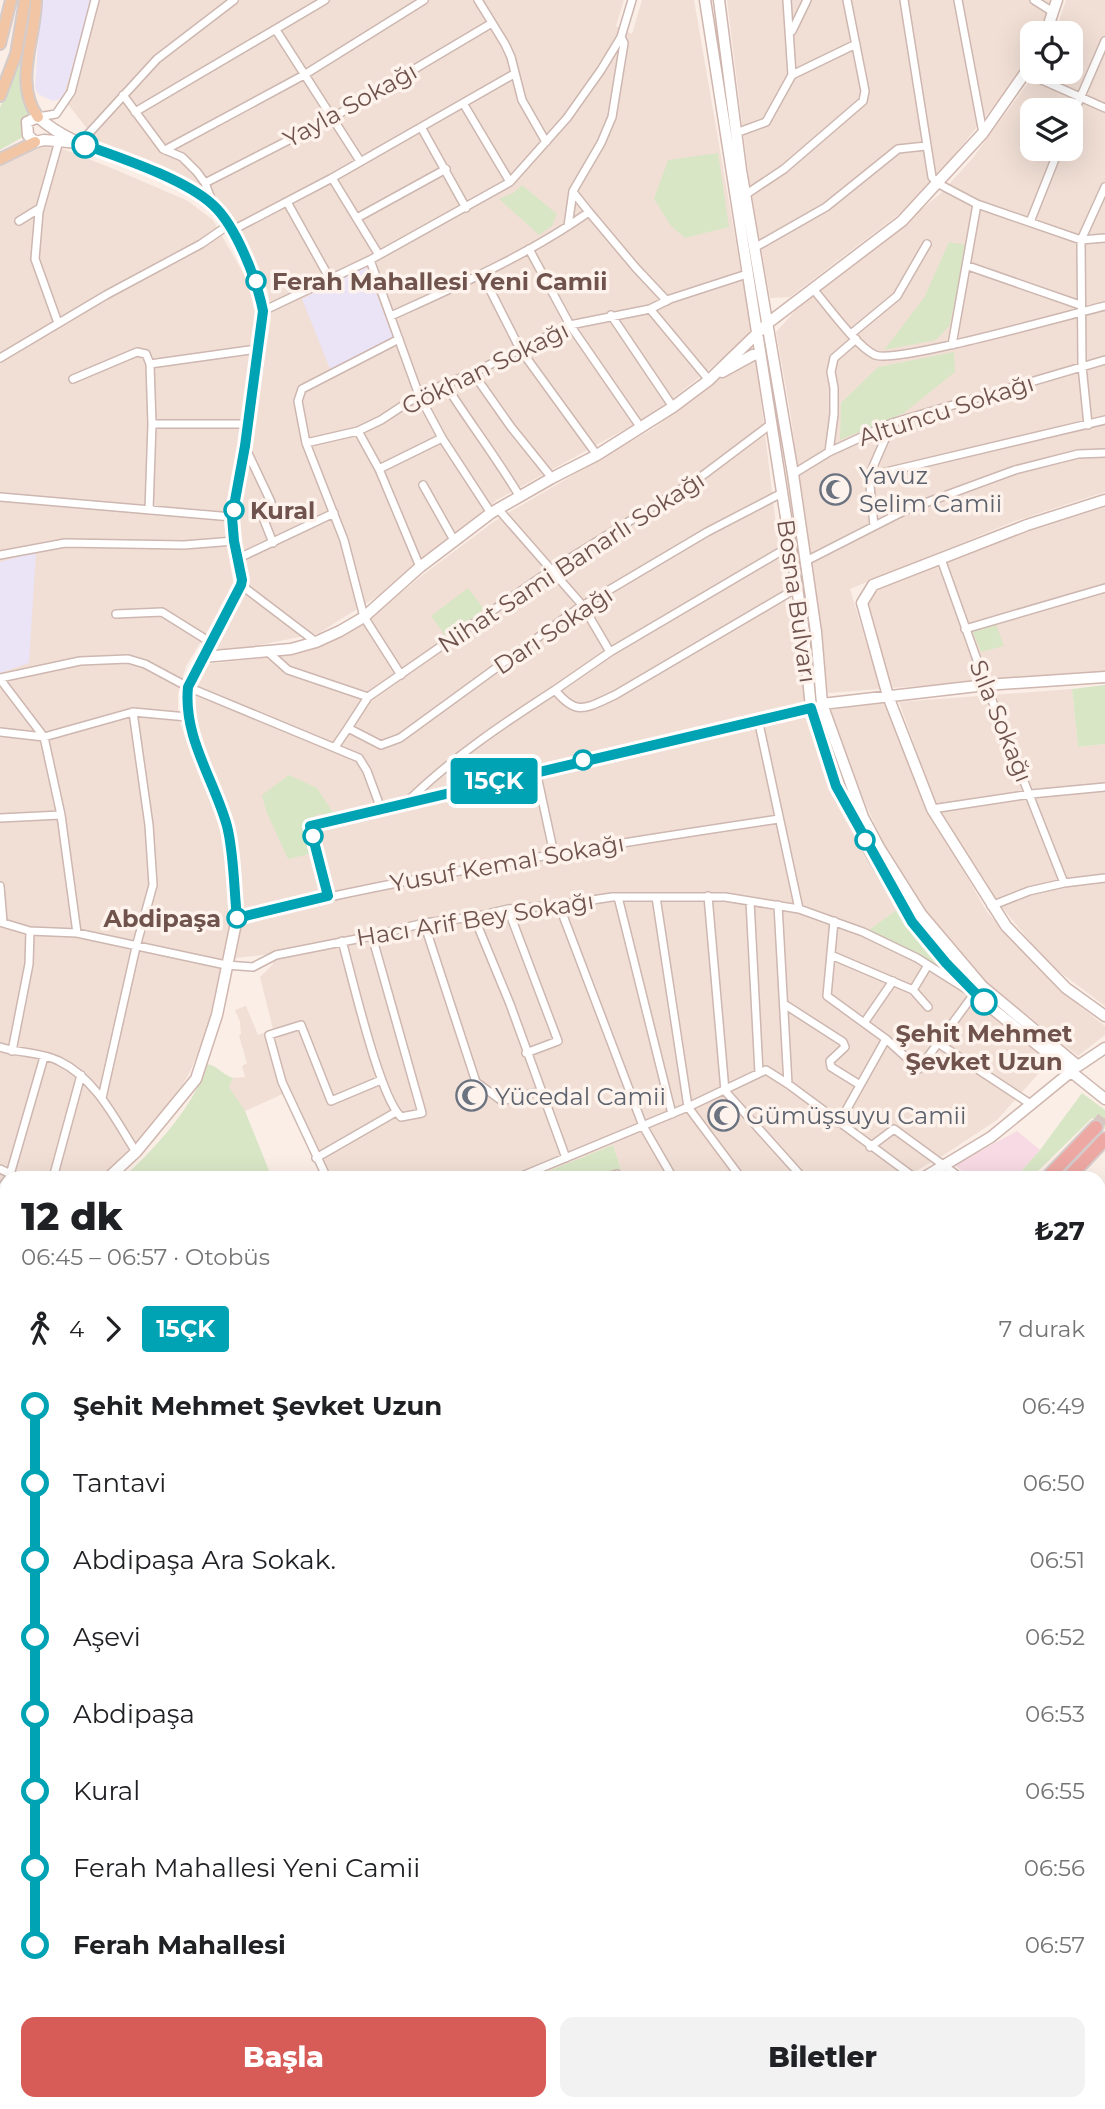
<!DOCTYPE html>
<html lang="tr">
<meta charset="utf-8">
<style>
body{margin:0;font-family:Montserrat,sans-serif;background:#f2f2f2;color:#202124;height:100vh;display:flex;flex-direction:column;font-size:26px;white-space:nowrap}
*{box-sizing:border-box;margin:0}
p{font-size:23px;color:#757577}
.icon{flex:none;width:38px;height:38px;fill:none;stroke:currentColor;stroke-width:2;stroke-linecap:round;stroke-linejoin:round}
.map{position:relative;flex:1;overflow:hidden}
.side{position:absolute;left:0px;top:1171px;width:1106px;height:940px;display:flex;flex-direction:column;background:#fff;border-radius:21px 21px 0 0;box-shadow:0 7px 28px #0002}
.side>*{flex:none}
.badge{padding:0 14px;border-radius:5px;font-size:24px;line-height:46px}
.tools{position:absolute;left:1020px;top:21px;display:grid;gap:14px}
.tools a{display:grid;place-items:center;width:63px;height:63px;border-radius:14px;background:#fff;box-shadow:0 7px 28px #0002;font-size:35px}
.map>.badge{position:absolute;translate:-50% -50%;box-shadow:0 0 0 4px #fff}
.legs{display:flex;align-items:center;gap:10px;height:77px;padding:0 21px;font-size:23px}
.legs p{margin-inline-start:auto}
.headline{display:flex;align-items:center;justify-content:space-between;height:119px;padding:0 21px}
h1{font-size:38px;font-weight:800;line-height:52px}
.action{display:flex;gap:14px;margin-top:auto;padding:14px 21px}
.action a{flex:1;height:80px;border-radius:14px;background:#d75b57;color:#fff;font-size:28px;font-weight:800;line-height:80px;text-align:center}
.action a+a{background:#f2f2f2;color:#202124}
ul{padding:0 21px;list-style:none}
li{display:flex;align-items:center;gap:24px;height:77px;font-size:26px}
li i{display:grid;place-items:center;width:10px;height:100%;margin:0 9px;background:currentColor}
li i::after{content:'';width:18px;height:18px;margin:-9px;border:5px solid;border-radius:50%;background:#fff}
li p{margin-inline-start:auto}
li:first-child i{background:linear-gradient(#0000 50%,currentColor 0)}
li:last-child i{background:linear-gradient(currentColor 50%,#0000 0)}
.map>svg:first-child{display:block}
.residential{fill:#f1dfd5;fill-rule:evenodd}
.education{fill:#ebe3f6}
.medical{fill:#f7dae3}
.green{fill:#d9e6c6}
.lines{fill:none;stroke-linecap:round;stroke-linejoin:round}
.primary-tunnel{stroke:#d8c7c0;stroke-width:10;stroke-dasharray:10 5;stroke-linecap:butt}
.highway-tunnel{stroke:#d8c7c0;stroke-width:12;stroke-dasharray:12 6;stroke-linecap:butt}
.street-casing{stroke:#cdb7b0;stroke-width:10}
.secondary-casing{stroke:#cfb6ae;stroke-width:13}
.primary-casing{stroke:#d4cbca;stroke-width:14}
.highway-casing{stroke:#d4cbca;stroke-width:16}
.street{stroke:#fff;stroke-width:7}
.secondary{stroke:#fff;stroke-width:10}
.primary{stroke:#f2c6a5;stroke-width:10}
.highway{stroke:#eea8a3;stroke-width:12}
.line-1-casing{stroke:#fff;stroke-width:16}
.line-1{stroke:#00a3b4;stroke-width:10}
.stop-1-dot{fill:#fff;stroke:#00a3b4;stroke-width:3.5}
.labels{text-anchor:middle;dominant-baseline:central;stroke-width:7;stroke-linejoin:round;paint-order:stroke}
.street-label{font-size:24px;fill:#70534d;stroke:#fdf3ec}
.stop-label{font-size:24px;font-weight:bold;fill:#70534d;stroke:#fdf3ec;text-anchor:start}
.worship-label{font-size:24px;fill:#5b616d;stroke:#fdf3ec;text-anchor:start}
</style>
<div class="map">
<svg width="1105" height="2109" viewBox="0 0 1105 2109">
<rect width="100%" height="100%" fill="#faeee6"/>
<path class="residential" d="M92 0H624L616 26 632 34 642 0H694L752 335 656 412 497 500 386 591 319 633 225 652 216 648 245 579 238 507 271 319 268 290 234 224 196 184 96 140 63 98Z
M727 0H1051L1040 33H1032V54L1013 82 920 198 790 297 770 298 749 180Z
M1066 0H1105V492L1015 521 850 589 880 689 828 693 808 558 791 417 776 332 796 310 939 195 972 159 1036 72H1071V33H1055ZM1032 110H1071V149H1032Z
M36 146 63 149 114 169 188 201 213 220 245 276 256 311 249 393 224 524 234 588 186 666 178 694V718L228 844 229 927 211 1021 189 1074 160 1121 100 1178H7V1262L0 1256V164Z
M756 359 784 591 810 717 836 793 898 909 870 930 946 971 1048 1063 997 1120 944 1155 904 1178H593L621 1169 613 1145 531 1178H323L283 1094 245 1111 228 1087 233 1078 245 1077 242 1066 247 1063 239 1036 241 1034 240 1022 235 1010 246 1006 258 1035 273 1029 260 977 273 964 271 954 236 958 231 969 241 923 232 826 197 731 191 699 194 682 207 664 290 655 325 643 359 627 424 574 496 520 654 428 735 368Z
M1105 507V674L890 688 866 604 879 588 989 544Z
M1072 689 1078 747 1105 744V1006L1049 964 994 898 934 800 899 702Z
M884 703 929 811 987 912 1059 990 1105 1026V1035L1078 1056 985 981 929 917 890 857 866 805 829 710Z
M1105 1313V1493L1099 1494V1315Z
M0 1398 7 1404V1492H0Z
M0 1526H7V1832L0 1839Z
M1099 1590 1105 1591V1854L1099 1858Z
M7 1944V2032L1 2057 0 1945Z
M1099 2067 1105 2069V2109H730L738 2104H1099Z
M119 2104H278L280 2109H135Z
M308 2104H542L544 2109H309Z
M554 2104H713L706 2109H556Z"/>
<path class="education" d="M41 0H92L63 98 53 101 38 94 35 87Z
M366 267 393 338 330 369 302 299Z
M36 552 29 663 0 673V562Z"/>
<path class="medical" d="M1017 1131 1040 1150 1015 1178H970L955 1165Z"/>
<path class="green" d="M27 37 33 113 30 133 0 150V107L12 83Z
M718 153 729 227 685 238 671 226 654 199 668 160Z
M522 185 557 214 552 226 539 235 499 199 513 193Z
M949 242 966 245 950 325 936 340 884 350 924 298Z
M954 352 955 372 904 413 840 440 841 403 878 367Z
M468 588 484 609 447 638 431 616Z
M996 624 1004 646 981 652 972 630Z
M1105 685V744L1078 747 1072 689Z
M289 775 317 788 334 814H319L305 822 310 854 288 859 266 811 262 795Z
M898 909 946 971 869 930Z
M207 1064C218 1066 223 1075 233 1078L229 1087 245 1111 272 1178H123C155 1148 195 1106 207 1064Z
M1082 1093 1105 1110V1129L1092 1118 1031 1178H1015L1040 1150Z
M613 1145 621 1169 593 1178H531Z
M0 1256 7 1262V1330L0 1343Z"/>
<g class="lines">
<path class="primary-tunnel" d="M0 1342 7 1351
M0 1365 7 1372"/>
<path class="highway-tunnel" d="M1096 1127 1105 1114"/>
<defs>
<path id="street" d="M478 0 505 44 511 57 522 100 546 142
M787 0 792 75 856 44
M904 0 932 177 937 183 977 204 1081 240 1105 238
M958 0 983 133
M1034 0 1053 12
M276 30 360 161
M792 31 807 0
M1026 73 1105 108
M123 95 163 149 182 157 197 172 205 183 213 204
M463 103 510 182
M135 112 325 0
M38 117 56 114 71 92 95 0
M1071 119 1105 41
M421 127 466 208
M736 133 766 122 792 75
M80 143 157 59 234 0
M165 150 304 75 424 0
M332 178 379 255
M205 183 332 118 492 23
M573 192 589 212
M745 195 784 169 863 101 865 91 847 0
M287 202 330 279
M357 218 446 169
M19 221 40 208
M1030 222 1059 149
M568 226 573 191 601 143 612 117 624 43 621 37
M231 231 332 178 514 74
M754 248 826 207 898 149 926 146
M529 249 570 325 641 428
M370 260 419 395 442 438 491 513
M968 266 1080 305
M482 274 520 349 597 455
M813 289C828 306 856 346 875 355 896 364 1071 314 1105 306
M650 309 709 380
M263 311 370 260 510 182 567 118 601 70 621 37 632 0
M611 315 673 407
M391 316C459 285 528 255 589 212L636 268 667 301
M58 323 35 259 39 212 59 141
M851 334 897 296 927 244
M399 339 302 389 298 401 306 443 344 540 364 617 401 675
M952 345 977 204
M0 358 106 295 201 244 227 226
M473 373 511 427 552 478
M73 379 137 352 146 354 150 364
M445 384C469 422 497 458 520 497
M247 424H152L150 364 257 349
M1088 425 1082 366 1081 240 1105 187
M358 431 379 469 420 567
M306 443 358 431 381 420 419 395 473 373 570 325 650 309 670 299 747 274
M245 447 271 502 262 515 273 543
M829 452 834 414V388L831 372 834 358 856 339
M379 469 442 438
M793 474 829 452 892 423 1105 360
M869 476 1105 420
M423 485 455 542
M0 497 232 517
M149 510 152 424
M499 510 583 606 610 652 555 690
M874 526 869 476 892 423
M0 555 65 543 184 545 234 541
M237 559 334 513
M941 559 986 685 1064 883
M806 561 906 510 1015 470 1078 454 1105 453
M241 585 316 642
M116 614 162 612 210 642
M965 629 1105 588
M268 652 288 670 368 697 551 570 702 476 771 424
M610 652 790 546
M0 678 80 661 128 659 145 664 188 687 359 758 367 771 381 809
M0 679 44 737 61 815 77 933
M758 719 799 909
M348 728 368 697
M0 732 44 737 133 712 187 717
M335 747 348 728 381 745 400 738 577 609 707 532 782 493
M536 771 554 854
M409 800C453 757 504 723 555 690 577 717 586 708 615 695L797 588
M932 809 1031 794 1105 787
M0 818 61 815
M0 886 3 922
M328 896 310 826 814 707
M708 896 725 1091 803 1178
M618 897 672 1114
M656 897 688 1107 741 1178
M750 901 759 1073
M559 905 643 1126 673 1178
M778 905 788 1084
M991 906 1029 891 1064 883 1105 878
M508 909 558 1041 526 1053
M474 917 510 1004 566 1158
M237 918C415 875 597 846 779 819
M834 921 827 996 886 1039 839 1123
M0 922 30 931 77 933 226 965 253 967 276 955 372 936 424 923 474 917 508 909 559 905 612 897H725L799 909 863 932 917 958 974 994 919 1069 886 1039
M424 923 476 1082 502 1101 541 1091
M342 941C352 976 379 1096 401 1117L422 1113 372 936
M831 955 913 990 928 965
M913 990 928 1007
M784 1004 843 1042 845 1047 830 1061 831 1067 860 1085
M864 1023 893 981
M938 1043 1032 1105
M0 1047C18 1053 42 1052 59 1061 96 1079 115 1119 136 1152
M12 1051 29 964 30 931
M102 1098 136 947 153 885 149 825 133 712
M870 1147 894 1129 961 1178
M316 1158 396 1112
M0 1169 19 1178
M9 1178 44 1057
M53 1178 81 1075
M327 1178 282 1082 269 1035 301 1025 331 1101 381 1080
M517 1178 688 1107 766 1070 788 1084 915 1178
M604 1178 617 1174
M0 1190 7 1180
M1099 1274 1105 1278
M1099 1330 1105 1342
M1099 1581H1105
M1105 1659C1101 1686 1097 1713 1105 1740
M0 1671 7 1678
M1099 1811 1105 1807
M1099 1942 1105 1936
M1099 1979 1105 1991
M0 2062 7 2066
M54 2104 59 2109
M95 2104 107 2109
M347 2104 349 2109
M517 2104 519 2109
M760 2104V2109
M869 2104 871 2109
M806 2107 855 2109
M159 2109V2104
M464 2109 473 2104
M937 2109 938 2104
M1010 2109 1011 2104"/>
<path id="secondary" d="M705 0 803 626 811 708 837 786 872 855 912 922 974 994 1105 1099
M719 0 741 170 793 474 816 632 822 704 863 817 880 849 921 914 982 986 1078 1066
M1046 33 1057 0
M80 143 44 140 35 142 28 135 27 122 38 117C61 138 89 147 118 157 144 167 195 186 213 206 238 231 257 277 263 311L245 446 232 517 234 541 242 580 241 585 188 687 187 717 191 731 228 828 237 918 217 1015 196 1079 136 1152 108 1178
M722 372 753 355 760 354
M1105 500 1027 525 873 585 862 603 888 696 932 809 1006 926 1066 988 1105 1016
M203 657 291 649 316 642 340 631 364 617 420 567 491 513 552 478 597 455 673 407 709 380 768 323 902 221 983 133 1032 63
M822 704 986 685 1105 677
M923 1178 991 1137 1078 1066 1105 1048
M0 1361 7 1351
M0 1844 7 1843
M1099 2051 1105 2053
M1099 2060 1105 2062
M546 2104 548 2109
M721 2109 729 2104"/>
<path id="primary" d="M36 0C36 38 13 83 38 117
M0 44 11 0
M0 96 16 54 25 0
M0 159 35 142
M1099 1296 1105 1293
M1099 1308 1105 1306
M0 1498H7
M0 1513 7 1512
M286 2104 288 2109
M299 2104 300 2109"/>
<path id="highway" d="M1047 1178 1096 1127
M1068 1178 1105 1139
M0 1860 7 1858
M0 1878 7 1876
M0 1893 7 1891
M0 1913 7 1912"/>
</defs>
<use href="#street" class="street-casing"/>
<use href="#secondary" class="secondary-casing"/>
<use href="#primary" class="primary-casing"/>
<use href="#highway" class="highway-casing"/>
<use href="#street" class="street"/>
<use href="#secondary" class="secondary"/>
<use href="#primary" class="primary"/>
<use href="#highway" class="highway"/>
</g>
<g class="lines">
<defs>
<path id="line-1" d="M85 145C121 158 185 179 213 205 236 226 257 280 263 311L245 446 232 517 234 541 242 580 241 585 188 687C183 738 214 779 227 826 234 853 234 891 237 918L328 896 310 826 811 708 836 786 912 922 946 963 984 1002"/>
</defs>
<use href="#line-1" class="line-1-casing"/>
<use href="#line-1" class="line-1"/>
</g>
<defs>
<symbol id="mosque-ring" viewBox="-11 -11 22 22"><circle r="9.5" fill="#fdf3ec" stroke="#6b7280" stroke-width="1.5"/><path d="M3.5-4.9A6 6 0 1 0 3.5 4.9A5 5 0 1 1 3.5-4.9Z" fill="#6b7280"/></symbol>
</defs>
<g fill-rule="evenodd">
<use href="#mosque-ring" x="818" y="472" width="35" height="35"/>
<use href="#mosque-ring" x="454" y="1078" width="35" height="35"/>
<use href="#mosque-ring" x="706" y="1098" width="35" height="35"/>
</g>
<g class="stop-1-dot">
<circle cx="85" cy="145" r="12"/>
<circle cx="256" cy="281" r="9"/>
<circle cx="234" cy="510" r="9"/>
<circle cx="583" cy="760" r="9"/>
<circle cx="313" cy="836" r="9"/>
<circle cx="865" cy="840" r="9"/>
<circle cx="237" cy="918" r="9"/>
<circle cx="984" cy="1002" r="12"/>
</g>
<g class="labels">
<g class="street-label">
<text transform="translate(350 105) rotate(-29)">Yayla Sokağı</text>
<text transform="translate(485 368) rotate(-26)">Gökhan Sokağı</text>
<text transform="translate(946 410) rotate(-18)">Altuncu Sokağı</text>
<text transform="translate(571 562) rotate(-33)">Nihat Sami Banarlı Sokağı</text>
<text transform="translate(797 601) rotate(82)">Bosna Bulvarı</text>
<text transform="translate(553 630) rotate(-34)">Darı Sokağı</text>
<text transform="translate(1001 721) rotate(68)">Sıla Sokağı</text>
<text transform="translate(507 863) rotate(-10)">Yusuf Kemal Sokağı</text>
<text transform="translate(475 919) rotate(-9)">Hacı Arif Bey Sokağı</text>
</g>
<g class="stop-label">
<text x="272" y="281">Ferah Mahallesi Yeni Camii</text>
<text x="250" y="510">Kural</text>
<text x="221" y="918" text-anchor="end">Abdipaşa</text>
<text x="984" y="1033" text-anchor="middle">Şehit Mehmet<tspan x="984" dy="28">Şevket Uzun</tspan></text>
</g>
<g class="worship-label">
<text x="859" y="475">Yavuz<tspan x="859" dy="28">Selim Camii</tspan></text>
<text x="495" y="1096">Yücedal Camii</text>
<text x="746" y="1115">Gümüşsuyu Camii</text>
</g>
</g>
</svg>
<div class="tools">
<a><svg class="icon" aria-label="locate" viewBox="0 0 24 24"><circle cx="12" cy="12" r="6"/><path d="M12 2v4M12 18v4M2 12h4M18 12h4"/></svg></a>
<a><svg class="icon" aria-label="layers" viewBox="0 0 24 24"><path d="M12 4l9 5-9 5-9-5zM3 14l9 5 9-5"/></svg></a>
</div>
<b class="badge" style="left:494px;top:781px;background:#00a3b4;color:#fff">15ÇK</b>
<section class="side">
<div class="headline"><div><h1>12 dk</h1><p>06:45 – 06:57 · Otobüs</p></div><b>₺27</b></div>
<div class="legs"><svg class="icon" aria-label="walk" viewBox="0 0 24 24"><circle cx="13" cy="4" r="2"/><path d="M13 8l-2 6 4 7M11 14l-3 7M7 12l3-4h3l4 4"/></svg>4<svg class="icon" aria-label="forward" viewBox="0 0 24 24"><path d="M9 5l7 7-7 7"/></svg><b class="badge" style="background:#00a3b4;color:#fff">15ÇK</b><p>7 durak</p></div>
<ul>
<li><i style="color:#00a3b4"></i><b>Şehit Mehmet Şevket Uzun</b><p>06:49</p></li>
<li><i style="color:#00a3b4"></i><span>Tantavi</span><p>06:50</p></li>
<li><i style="color:#00a3b4"></i><span>Abdipaşa Ara Sokak.</span><p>06:51</p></li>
<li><i style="color:#00a3b4"></i><span>Aşevi</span><p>06:52</p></li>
<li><i style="color:#00a3b4"></i><span>Abdipaşa</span><p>06:53</p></li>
<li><i style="color:#00a3b4"></i><span>Kural</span><p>06:55</p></li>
<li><i style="color:#00a3b4"></i><span>Ferah Mahallesi Yeni Camii</span><p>06:56</p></li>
<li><i style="color:#00a3b4"></i><b>Ferah Mahallesi</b><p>06:57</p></li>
</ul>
<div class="action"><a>Başla</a><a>Biletler</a></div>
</section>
</div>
